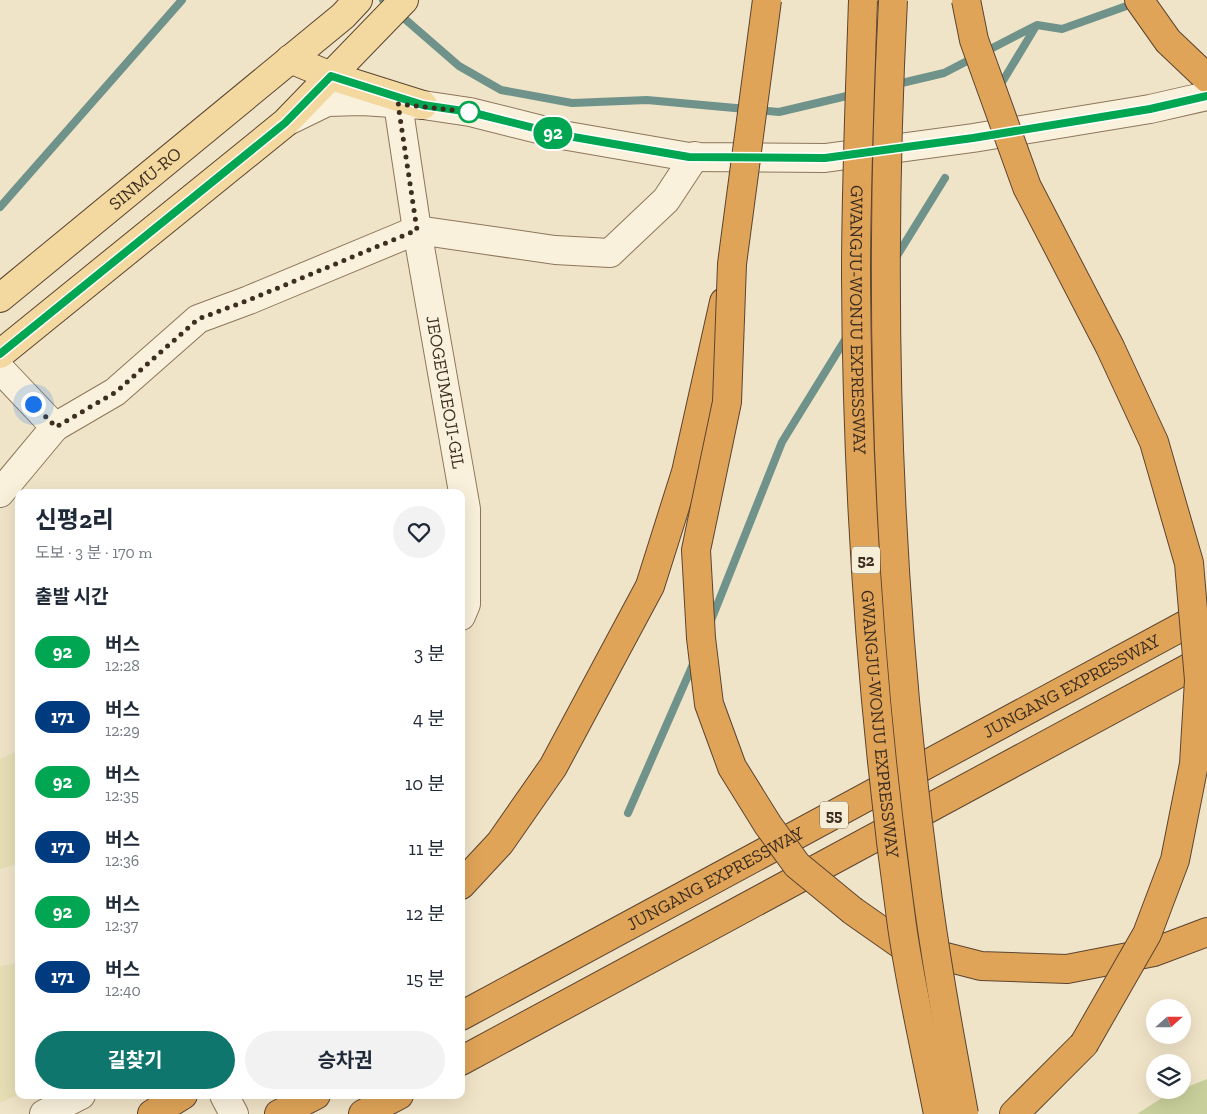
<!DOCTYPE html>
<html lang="ko">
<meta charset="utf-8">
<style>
body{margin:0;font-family:"Zilla Slab","Noto Sans KR",serif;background:#f2f2f3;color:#1f2937;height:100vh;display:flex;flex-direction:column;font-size:19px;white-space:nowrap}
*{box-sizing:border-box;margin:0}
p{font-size:16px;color:#747a83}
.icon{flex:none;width:28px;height:28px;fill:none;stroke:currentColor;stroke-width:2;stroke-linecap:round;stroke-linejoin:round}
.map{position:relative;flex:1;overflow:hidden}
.details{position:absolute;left:15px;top:489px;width:450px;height:610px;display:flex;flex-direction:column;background:#fff;border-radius:10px;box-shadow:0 5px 20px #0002}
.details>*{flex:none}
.badge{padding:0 10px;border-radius:16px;font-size:18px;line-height:32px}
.needle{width:32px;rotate:69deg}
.buttons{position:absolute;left:1146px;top:999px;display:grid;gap:10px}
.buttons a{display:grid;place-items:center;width:45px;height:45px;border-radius:50%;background:#fff;box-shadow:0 5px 20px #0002;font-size:25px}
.you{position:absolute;width:25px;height:25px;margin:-12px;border:4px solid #fff;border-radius:50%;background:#1a73e8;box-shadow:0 0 0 8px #1a73e833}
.map>.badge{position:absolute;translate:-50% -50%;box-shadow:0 0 0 2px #fff}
h2{padding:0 20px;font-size:19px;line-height:45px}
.round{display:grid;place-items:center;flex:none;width:52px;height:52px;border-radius:26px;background:#f2f2f3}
.head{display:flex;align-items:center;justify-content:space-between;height:85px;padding:0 20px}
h1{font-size:24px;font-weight:700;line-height:38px}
.cta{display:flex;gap:10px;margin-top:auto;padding:10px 20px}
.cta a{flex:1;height:58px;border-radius:30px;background:#0f766e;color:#fff;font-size:20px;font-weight:700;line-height:58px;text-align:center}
.cta a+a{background:#f2f2f3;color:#1f2937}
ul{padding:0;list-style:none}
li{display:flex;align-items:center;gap:15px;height:65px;padding:0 20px}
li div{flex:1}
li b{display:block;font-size:19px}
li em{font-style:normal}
li .badge{min-width:55px;font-weight:700;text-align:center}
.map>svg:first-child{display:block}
.farmland{fill:#e6deb5}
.green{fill:#c9cf9b}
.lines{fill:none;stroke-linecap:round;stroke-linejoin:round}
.stream{stroke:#6f938a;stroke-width:8}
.minor-casing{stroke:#8d765c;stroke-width:30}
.major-casing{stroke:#5b4430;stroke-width:30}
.highway-casing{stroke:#5b4430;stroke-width:30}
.minor{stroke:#faf1dc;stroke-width:28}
.major{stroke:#f3d9a0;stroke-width:28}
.highway{stroke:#e0a458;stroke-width:28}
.highway-bridge-casing{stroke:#5b4430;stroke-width:30;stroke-linecap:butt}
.highway-bridge{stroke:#e0a458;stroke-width:28}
.line-casing{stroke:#fff;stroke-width:11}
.line{stroke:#00a651;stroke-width:8}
.walk{stroke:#3d2e20;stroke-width:5;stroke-dasharray:0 9}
.stop-dot{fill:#fff;stroke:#00a651;stroke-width:2.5}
.labels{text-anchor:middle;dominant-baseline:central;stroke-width:4;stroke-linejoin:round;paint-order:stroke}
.shield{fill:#f7eed8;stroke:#756857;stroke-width:1}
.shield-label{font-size:16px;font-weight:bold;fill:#3d2e20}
.street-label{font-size:18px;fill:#3d2e20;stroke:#f7eed8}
</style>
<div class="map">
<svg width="1207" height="1114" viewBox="0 0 1207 1114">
<rect width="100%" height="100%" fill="#f0e4c8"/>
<path class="farmland" d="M19 750V863L0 869V759Z
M19 963V1094L0 1103V966Z"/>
<path class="green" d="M1207 1079V1114H1137L1165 1096Z"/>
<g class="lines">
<path class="stream" d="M383 0 459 66 501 90 572 103 647 100 779 112 944 73 1037 25 1062 29 1135 3
M998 89 1036 26
M0 207 182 0
M895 259 945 178
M710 623 782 442 848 335
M628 813 694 662"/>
<defs>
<g id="minor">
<path id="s1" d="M398 104 417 230 466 509V604L461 616"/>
<path d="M288 121 327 102 362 101 423 105 470 112 562 135 689 157 825 158 973 138 1150 109 1207 96"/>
<path d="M0 369 55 427"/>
<path d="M0 493 55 427 115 392 198 319 249 300 417 230 555 250 610 253 666 200 695 156"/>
<path d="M224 1095 234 1114"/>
<path d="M44 1114 81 1095"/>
</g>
<g id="major">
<path d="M290 59 331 76 423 105"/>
<path id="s2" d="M0 298 343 16 358 0"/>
<path d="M0 354 285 123 404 0"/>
</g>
<g id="highway">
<path d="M1139 0 1168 41 1207 78"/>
<path d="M461 885 500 843 553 767 650 586 686 472 724 302"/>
<path d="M853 911 903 946 981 966 1067 969 1154 952 1207 932"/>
<path id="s3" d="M461 1016 1207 613"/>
<path d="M461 1061 1207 658"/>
<path d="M152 1114 183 1095"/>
<path d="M279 1114 316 1095"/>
<path d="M363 1114 399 1095"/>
<path d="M1014 1114 1084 1044"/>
</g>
</defs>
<use href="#minor" class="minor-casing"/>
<use href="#major" class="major-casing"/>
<use href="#highway" class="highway-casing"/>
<use href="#minor" class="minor"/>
<use href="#major" class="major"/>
<use href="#highway" class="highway"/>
<defs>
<g id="highway-bridge">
<path d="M767 0 732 264 727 402 696 550 701 638 709 704 732 767 768 825 797 865 853 911"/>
<path id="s4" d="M863 0C860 92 856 184 856 276 857 493 872 711 902 926 911 989 926 1052 938 1114"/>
<path d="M893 0C878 289 886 583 924 870 934 952 949 1033 964 1114"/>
<path d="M966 0 974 40 1027 187 1110 347 1154 442 1189 563 1199 680 1194 764 1175 860 1147 934 1084 1044"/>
</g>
</defs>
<use href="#highway-bridge" class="highway-bridge-casing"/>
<use href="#highway-bridge" class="highway-bridge"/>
</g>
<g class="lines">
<defs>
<path id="line" d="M0 354 285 123 331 76 423 105 470 112 562 135 689 157 825 158 973 138 1150 109 1207 96"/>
</defs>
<use href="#line" class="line-casing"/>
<use href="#line" class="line"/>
<path class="walk" d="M33 404 56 427 116 392 198 319 249 300 417 230 398 104 469 112"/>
</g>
<circle class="stop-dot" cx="469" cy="112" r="10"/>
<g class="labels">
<g class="shield">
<rect x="852" y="546.5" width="28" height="27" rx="4"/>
<rect x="820" y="801.5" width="28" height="27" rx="4"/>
</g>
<g class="shield-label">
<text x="866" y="560">52</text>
<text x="834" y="815">55</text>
</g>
<g class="street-label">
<text stroke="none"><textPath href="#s2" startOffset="188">SINMU-RO</textPath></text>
<text stroke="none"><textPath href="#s4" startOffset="320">GWANGJU-WONJU EXPRESSWAY</textPath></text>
<text stroke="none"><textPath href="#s1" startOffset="292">JEOGEUMEOJI-GIL</textPath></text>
<text stroke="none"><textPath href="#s3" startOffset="694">JUNGANG EXPRESSWAY</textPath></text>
<text stroke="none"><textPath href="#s4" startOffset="725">GWANGJU-WONJU EXPRESSWAY</textPath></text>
<text stroke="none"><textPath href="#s3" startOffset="289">JUNGANG EXPRESSWAY</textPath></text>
</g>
</g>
</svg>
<div class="buttons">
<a><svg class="needle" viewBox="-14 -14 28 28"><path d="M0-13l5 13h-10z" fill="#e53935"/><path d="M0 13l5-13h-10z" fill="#747a83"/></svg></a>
<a><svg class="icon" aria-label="layers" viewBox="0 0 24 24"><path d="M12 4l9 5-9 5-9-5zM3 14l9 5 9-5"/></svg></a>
</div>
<div class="you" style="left:33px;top:404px"></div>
<b class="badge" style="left:553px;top:133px;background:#00a651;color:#fff">92</b>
<section class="details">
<div class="head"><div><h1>신평2리</h1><p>도보 · 3 분 · 170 m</p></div><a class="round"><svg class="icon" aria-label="heart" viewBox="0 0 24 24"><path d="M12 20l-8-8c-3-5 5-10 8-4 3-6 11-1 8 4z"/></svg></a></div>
<h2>출발 시간</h2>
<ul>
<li><span class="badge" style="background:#00a651;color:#fff">92</span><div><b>버스</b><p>12:28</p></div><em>3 분</em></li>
<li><span class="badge" style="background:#003b80;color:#fff">171</span><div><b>버스</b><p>12:29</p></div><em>4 분</em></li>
<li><span class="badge" style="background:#00a651;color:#fff">92</span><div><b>버스</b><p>12:35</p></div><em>10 분</em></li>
<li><span class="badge" style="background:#003b80;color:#fff">171</span><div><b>버스</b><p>12:36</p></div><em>11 분</em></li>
<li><span class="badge" style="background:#00a651;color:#fff">92</span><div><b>버스</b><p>12:37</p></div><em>12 분</em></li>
<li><span class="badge" style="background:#003b80;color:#fff">171</span><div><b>버스</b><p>12:40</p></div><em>15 분</em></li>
</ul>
<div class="cta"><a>길찾기</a><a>승차권</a></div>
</section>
</div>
